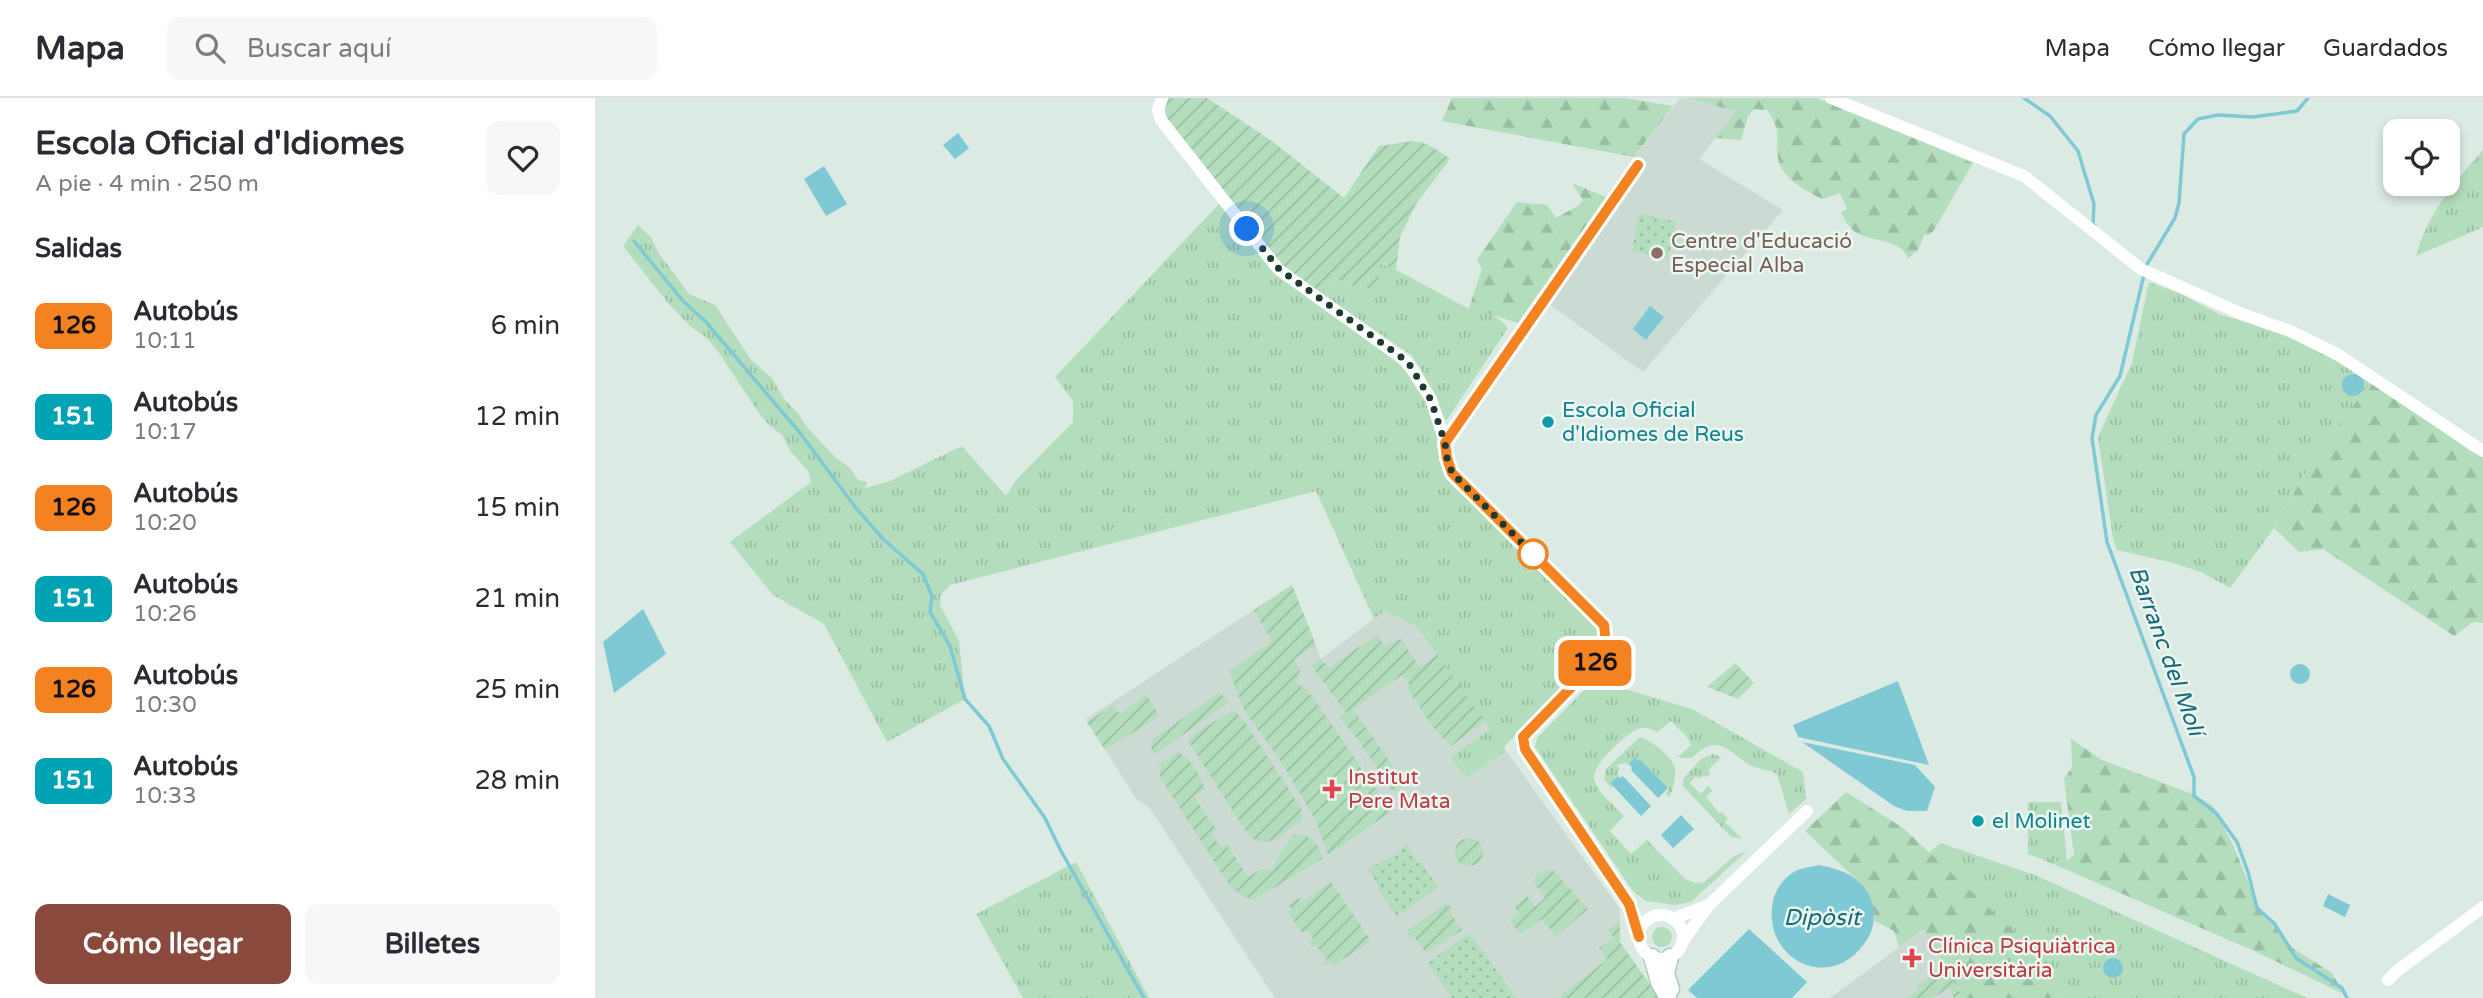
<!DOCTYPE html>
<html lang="es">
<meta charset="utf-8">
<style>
body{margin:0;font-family:"Varela Round",sans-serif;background:#f7f7f7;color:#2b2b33;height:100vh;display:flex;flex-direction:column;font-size:26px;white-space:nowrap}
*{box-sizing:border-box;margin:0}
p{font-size:23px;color:#7c7c81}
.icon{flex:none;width:38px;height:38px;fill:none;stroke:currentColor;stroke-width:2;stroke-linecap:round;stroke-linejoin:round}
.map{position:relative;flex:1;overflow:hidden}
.details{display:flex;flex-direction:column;background:#fff;width:595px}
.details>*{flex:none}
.badge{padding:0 14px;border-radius:10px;font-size:24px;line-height:46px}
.controls{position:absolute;left:1788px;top:21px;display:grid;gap:14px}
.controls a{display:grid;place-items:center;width:77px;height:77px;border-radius:14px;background:#fff;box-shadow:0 4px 10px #0003;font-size:35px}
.you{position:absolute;width:35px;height:35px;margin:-18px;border:5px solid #fff;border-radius:50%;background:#1a73e8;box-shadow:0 0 0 10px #1a73e833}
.map>.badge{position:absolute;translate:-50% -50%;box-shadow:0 0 0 4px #fff}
h2{padding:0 35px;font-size:26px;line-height:63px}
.round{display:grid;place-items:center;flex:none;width:74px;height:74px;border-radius:14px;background:#f7f7f7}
.overview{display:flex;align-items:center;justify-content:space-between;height:119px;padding:0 35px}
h1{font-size:33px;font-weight:700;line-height:52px}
.button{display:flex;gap:14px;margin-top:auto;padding:14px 35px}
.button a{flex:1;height:80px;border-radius:14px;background:#894a3d;color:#fff;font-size:28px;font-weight:700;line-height:80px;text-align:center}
.button a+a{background:#f7f7f7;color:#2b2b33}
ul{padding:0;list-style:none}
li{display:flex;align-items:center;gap:21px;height:91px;padding:0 35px}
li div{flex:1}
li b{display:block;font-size:26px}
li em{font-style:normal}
li .badge{min-width:77px;font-weight:700;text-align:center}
header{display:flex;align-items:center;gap:42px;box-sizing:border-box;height:98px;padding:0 35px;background:#fff;border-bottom:2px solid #e1e1e2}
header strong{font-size:33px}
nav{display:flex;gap:38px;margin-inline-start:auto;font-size:24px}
.search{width:490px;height:63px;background:#f7f7f7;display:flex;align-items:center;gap:18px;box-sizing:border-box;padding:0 24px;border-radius:14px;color:#7c7c81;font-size:26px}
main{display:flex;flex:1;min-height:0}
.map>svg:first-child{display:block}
.built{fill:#cbdad2}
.grass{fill:url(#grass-tufts)}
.forest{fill:url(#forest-firs)}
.park{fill:url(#park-dots)}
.garden{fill:url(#garden-furrows)}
.water{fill:#7fc9d4}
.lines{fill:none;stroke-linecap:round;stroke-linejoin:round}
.stream{stroke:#7fc9d4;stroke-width:3.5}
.secondary-casing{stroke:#afcac0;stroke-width:19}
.street{stroke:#fff;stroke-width:12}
.secondary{stroke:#fff;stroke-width:16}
.line-casing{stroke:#fff;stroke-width:16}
.line{stroke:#f58220;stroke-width:10}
.walk{stroke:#1d3a32;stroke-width:7;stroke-dasharray:0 12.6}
.education-dot{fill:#8d6e63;stroke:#edf7f1;stroke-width:2.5}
.culture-dot{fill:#0f9aa8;stroke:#edf7f1;stroke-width:2.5}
.stop-dot{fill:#fff;stroke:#f58220;stroke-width:3.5}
.health-dot{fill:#e0444e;stroke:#edf7f1;stroke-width:2.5}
.labels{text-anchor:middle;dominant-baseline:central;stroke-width:5;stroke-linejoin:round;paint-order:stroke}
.education-label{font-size:21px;fill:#785e54;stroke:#edf7f1;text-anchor:start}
.culture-label{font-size:21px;fill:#0d838f;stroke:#edf7f1;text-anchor:start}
.health-label{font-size:21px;fill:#be3a42;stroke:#edf7f1;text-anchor:start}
.water-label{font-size:23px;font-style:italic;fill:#156a79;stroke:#edf7f1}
</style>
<header>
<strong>Mapa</strong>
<div class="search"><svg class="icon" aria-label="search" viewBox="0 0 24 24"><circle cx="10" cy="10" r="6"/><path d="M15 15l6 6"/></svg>Buscar aquí</div>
<nav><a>Mapa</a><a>Cómo llegar</a><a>Guardados</a></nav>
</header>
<main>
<section class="details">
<div class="overview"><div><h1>Escola Oficial d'Idiomes</h1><p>A pie · 4 min · 250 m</p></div><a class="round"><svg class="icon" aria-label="heart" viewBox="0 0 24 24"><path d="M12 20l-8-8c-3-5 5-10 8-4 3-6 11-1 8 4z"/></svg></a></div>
<h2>Salidas</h2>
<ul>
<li><span class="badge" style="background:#f58220;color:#111">126</span><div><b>Autobús</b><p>10:11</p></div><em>6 min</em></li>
<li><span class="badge" style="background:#00a3b4;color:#fff">151</span><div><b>Autobús</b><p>10:17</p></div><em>12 min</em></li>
<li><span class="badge" style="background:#f58220;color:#111">126</span><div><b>Autobús</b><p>10:20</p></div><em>15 min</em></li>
<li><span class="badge" style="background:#00a3b4;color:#fff">151</span><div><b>Autobús</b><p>10:26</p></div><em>21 min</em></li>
<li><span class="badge" style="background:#f58220;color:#111">126</span><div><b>Autobús</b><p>10:30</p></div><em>25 min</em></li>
<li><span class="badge" style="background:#00a3b4;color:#fff">151</span><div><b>Autobús</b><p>10:33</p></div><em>28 min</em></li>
</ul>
<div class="button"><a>Cómo llegar</a><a>Billetes</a></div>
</section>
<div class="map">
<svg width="1888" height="900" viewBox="0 0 1888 900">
<defs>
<pattern id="grass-tufts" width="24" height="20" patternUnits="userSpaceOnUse" patternTransform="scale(1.75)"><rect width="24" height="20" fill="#b3ddbd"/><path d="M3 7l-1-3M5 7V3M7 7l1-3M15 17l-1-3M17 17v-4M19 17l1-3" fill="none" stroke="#9abea3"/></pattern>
<pattern id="forest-firs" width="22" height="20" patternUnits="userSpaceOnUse" patternTransform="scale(1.75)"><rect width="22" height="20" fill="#b3ddbd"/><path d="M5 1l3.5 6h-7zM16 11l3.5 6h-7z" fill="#9abea3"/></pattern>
<pattern id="park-dots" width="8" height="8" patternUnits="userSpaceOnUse" patternTransform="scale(1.75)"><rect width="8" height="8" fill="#b3ddbd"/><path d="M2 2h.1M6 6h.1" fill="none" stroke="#9abea3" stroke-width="1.8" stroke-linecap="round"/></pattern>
<pattern id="garden-furrows" width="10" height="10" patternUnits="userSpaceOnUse" patternTransform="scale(1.75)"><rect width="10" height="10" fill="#b3ddbd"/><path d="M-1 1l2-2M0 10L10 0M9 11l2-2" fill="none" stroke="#9abea3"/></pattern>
</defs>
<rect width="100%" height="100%" fill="#dceae4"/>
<path class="built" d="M1085 0 1141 13 1104 61 1188 112 1048 274 943 198 1029 73Z
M697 487 726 561 789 513 822 529 1025 811V844L1064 900H680L554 709 542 702 491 621Z
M1329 831 1368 900H1235Z"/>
<path class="grass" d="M1888 52V129L1821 158C1832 116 1860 84 1888 52Z
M625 105 796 257 820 284 829 300 841 331 846 365 856 386 995 519C1003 531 1006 540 1001 554L909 649 911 653 873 678 868 677 856 659 895 631 822 529 789 513 779 521 721 393 355 487 345 498V507L364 543 370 601 292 644 229 526 178 497 135 444 216 384 213 373 196 354 187 337 175 328 164 315 124 255 112 240 96 229 73 205 28 148 43 127 56 139 63 154 94 196 120 207 157 263 176 279 190 302 203 315 211 328 240 359 254 369 263 382 272 384 270 390 295 383 367 348 411 398 421 382 478 324V303L460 279Z
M784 166 796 169 874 211 876 203 905 222 913 230 851 323 826 271 816 257 729 197 739 183 749 182 752 185 777 191 780 173Z
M1554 184 1586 196 1624 216 1692 237 1769 278 1774 288 1714 369 1679 430 1635 490 1606 474 1575 464 1522 452 1518 440 1503 339 1537 265Z
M999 582 1097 611 1208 674 1211 701 1194 716 1182 676C1174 671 1164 672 1155 667 1134 654 1122 633 1097 660H1086L1084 658 1096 647 1092 639 1076 623 1062 634C1057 631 1052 629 1046 630 1034 632 997 667 999 680 1001 694 1020 708 1029 718L1015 733 1036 756 1052 742 1090 781 1101 785 1109 784 1138 759 1152 753 1096 804 1080 807 1051 803 1038 793 940 649 942 640Z
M1045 639C1054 640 1079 661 1080 670 1081 678 1078 692 1074 699L1071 696 1074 691 1046 662 1044 663 1041 659 1033 667 1031 665 1021 667 1025 671 1022 674 1024 676 1016 684 1019 687 1016 690 1009 681 1011 671Z
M1118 656 1126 659 1113 672 1115 675 1112 679 1109 677 1106 680 1100 679 1095 685 1106 696 1113 688 1117 693 1111 699 1124 715 1127 714 1133 721 1130 724 1147 741 1136 739 1088 688V681L1106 661Z
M1433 704H1466L1472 762 1470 764 1449 762 1433 756Z
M1345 745 1440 777 1712 900H1468L1460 891 1469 881 1334 755Z
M481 764 554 900H428L381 816Z
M1057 839a10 10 0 1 1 20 0a10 10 0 1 1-20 0Z"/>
<path class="forest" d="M857 0H1030L1078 8 1039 59 847 23Z
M1089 0H1222L1378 65 1339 132 1333 138 1330 136 1323 152 1313 161C1307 140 1276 145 1259 133 1253 128 1250 122 1246 114L1252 111 1245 95 1227 101C1211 93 1186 80 1183 60 1180 36 1188 35 1172 12L1159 11 1153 18 1146 42 1120 40 1141 13Z
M977 85 1011 99 923 225 897 217 876 203 887 171 882 162 922 104 952 107 961 120 984 107 988 102Z
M1769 278 1875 353 1888 359V525L1878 524 1859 538 1728 451 1704 454 1679 430 1714 369 1773 288Z
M1476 641 1507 662 1600 697 1618 708 1639 749 1662 807 1699 851 1737 875 1749 896 1657 852 1449 762 1470 764 1479 757 1469 681 1477 669Z
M1251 694 1308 730 1470 881 1460 891 1468 900H1368L1329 831 1304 849 1299 833 1280 823 1276 801 1264 784 1210 733Z"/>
<path class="park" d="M1044 115 1081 124 1073 161 1037 153Z
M811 746 822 764H826L843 789 802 818 783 791 784 789 773 771 801 756Z
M875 835 921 900H857L833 865Z"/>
<path class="garden" d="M572 0H612L677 43 749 100 784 48C822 43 823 37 855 61L821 106 805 139 801 171 784 166 780 173 785 181 783 189C773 193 757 189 749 182L739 183 729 197 684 166 572 24 569 5Z
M697 487 721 547 699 561 705 573 701 585 713 593 719 601 795 712 794 715 733 757 720 721 683 659 649 612 636 578 635 573 677 543 659 512Z
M783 536 789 548 805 540 823 567 828 568 842 556 890 623 856 648 838 629 812 590 815 587 807 577 758 611 802 674 800 677 806 689 802 693H797L764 643 745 620 751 615 716 567 726 561 733 570Z
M1140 565 1159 585 1143 601 1112 589Z
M624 595 634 602 630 607 561 656 556 654 558 641Z
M551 597 565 618 510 652 492 624 518 607 525 616Z
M639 612 649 623 706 710 707 721 704 724C687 736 670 756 652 735L593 643 598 636Z
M583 654C597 662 605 676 610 691L599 699 621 731 618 734 620 742 628 749 632 747 653 779 667 771 678 772 684 757 699 736C714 736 726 745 727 761L660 801C648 801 641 794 633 785L566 681 563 667Z
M860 754a14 14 0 1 1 28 0a14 14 0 1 1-28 0Z
M957 771 993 811 961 839 947 821 925 836 915 822 924 816 919 808 932 798 940 809 950 800 938 783 942 776Z
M736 784 776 843 738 868 734 864 729 867 728 865 732 862 721 847 716 849 714 845 719 842 712 832 707 835 693 814 697 811 693 807 704 800 706 804Z
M852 805 858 811 855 814 867 832 831 855 819 839 815 840 812 833Z
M1025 824V844L1064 900H966L968 895 1012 862 1004 850 1019 840 1013 832Z
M1351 870 1368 900H1359L1354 890 1337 900H1313L1323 893 1321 888Z"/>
<path class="water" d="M363 35 374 50 360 61 348 47Z
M229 68 252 106 231 118 209 81Z
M1055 208 1069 219 1051 242 1038 231Z
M1747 287a11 11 0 1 1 22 0a11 11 0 1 1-22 0Z
M48 511 71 556 19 595 8 544Z
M1695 576a10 10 0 1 1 20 0a10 10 0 1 1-20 0Z
M1303 583 1334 667 1203 639 1198 627Z
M1207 644 1320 667 1340 689 1332 713H1312L1299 708Z
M1040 659 1044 663 1046 662 1073 690 1063 700 1036 672 1037 670 1034 666Z
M1023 678 1025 680 1028 678 1056 708 1046 718 1018 688 1016 684Z
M1086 717 1099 731 1078 750 1066 737Z
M1224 767C1238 770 1252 773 1263 783 1282 799 1284 827 1269 846 1232 897 1163 858 1179 799 1183 788 1191 777 1203 772 1210 769 1217 769 1224 767Z
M1733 796 1755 807 1750 819 1728 808Z
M1154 831 1212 884 1197 900H1102L1093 892Z
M1508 870a10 10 0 1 1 20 0a10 10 0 1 1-20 0Z"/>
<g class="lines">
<path class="stream" d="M1429 0 1455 18 1483 53 1499 106 1498 126 1500 128
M1713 0 1702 13 1658 19 1623 17 1603 21 1589 36 1584 105 1580 120 1551 168 1525 278 1501 317 1497 340 1512 444 1599 679V698L1621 715 1642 744 1653 774 1662 810 1679 825 1701 860 1747 890 1752 900
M39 143 88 203 111 224 205 335 261 410 288 441 328 476 337 498 335 514 355 548 370 601 394 628 408 661 450 720 466 753 549 900"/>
<defs>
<path id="secondary" d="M1057 859 1064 884 1073 900
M1075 859 1071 876 1076 891"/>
</defs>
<use href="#secondary" class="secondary-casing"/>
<path class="street" d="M567 0 563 12 566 22 683 171 812 264 836 301 850 345 852 360 857 375 1009 527C1012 541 1011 550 1002 563L928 639 930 651 1034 806 1044 840
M1236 0 1429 78 1546 171 1647 216 1695 233 1742 256 1888 353
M850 345 1043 67
M1044 839a22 22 0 1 1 44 0a22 22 0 1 1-44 0Z
M1078 821 1111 808
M1088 843 1114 807 1212 713
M1793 882 1802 873 1888 809"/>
<use href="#secondary" class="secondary"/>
</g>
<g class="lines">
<defs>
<path id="line" d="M1043 67 850 345 852 360 857 375 1009 527C1011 541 1011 550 1002 563L928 639 930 651 1034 806 1044 839"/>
</defs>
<use href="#line" class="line-casing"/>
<use href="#line" class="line"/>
<path class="walk" d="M652 131 684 171 813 264 836 302 850 345 852 360 857 375 941 459 938 456"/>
</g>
<circle class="education-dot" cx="1062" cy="155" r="7"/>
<g class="culture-dot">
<circle cx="953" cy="324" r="7"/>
<circle cx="1383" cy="723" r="7"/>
</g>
<circle class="stop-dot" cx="938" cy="456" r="14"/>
<g class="health-dot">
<path d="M733.5 680.5h7v7h7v7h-7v7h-7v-7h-7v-7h7z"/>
<path d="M1313.5 849.5h7v7h7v7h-7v7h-7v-7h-7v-7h7z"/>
</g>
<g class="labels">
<g class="education-label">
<text x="1076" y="143">Centre d'Educació<tspan x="1076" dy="24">Especial Alba</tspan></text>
</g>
<g class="culture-label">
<text x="967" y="312">Escola Oficial<tspan x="967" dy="24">d'Idiomes de Reus</tspan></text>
<text x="1397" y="723">el Molinet</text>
</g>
<g class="health-label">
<text x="753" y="679">Institut<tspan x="753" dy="24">Pere Mata</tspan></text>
<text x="1333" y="848">Clínica Psiquiàtrica<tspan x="1333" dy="24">Universitària</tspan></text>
</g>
<g class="water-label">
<text transform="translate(1571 553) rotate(70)">Barranc del Molí</text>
<text x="1227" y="820">Dipòsit</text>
</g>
</g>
</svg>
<div class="controls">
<a><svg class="icon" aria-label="locate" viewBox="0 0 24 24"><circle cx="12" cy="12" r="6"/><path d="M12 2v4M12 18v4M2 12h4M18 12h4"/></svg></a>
</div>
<div class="you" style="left:652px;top:131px"></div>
<b class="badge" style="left:1000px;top:565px;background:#f58220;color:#111">126</b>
</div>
</main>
